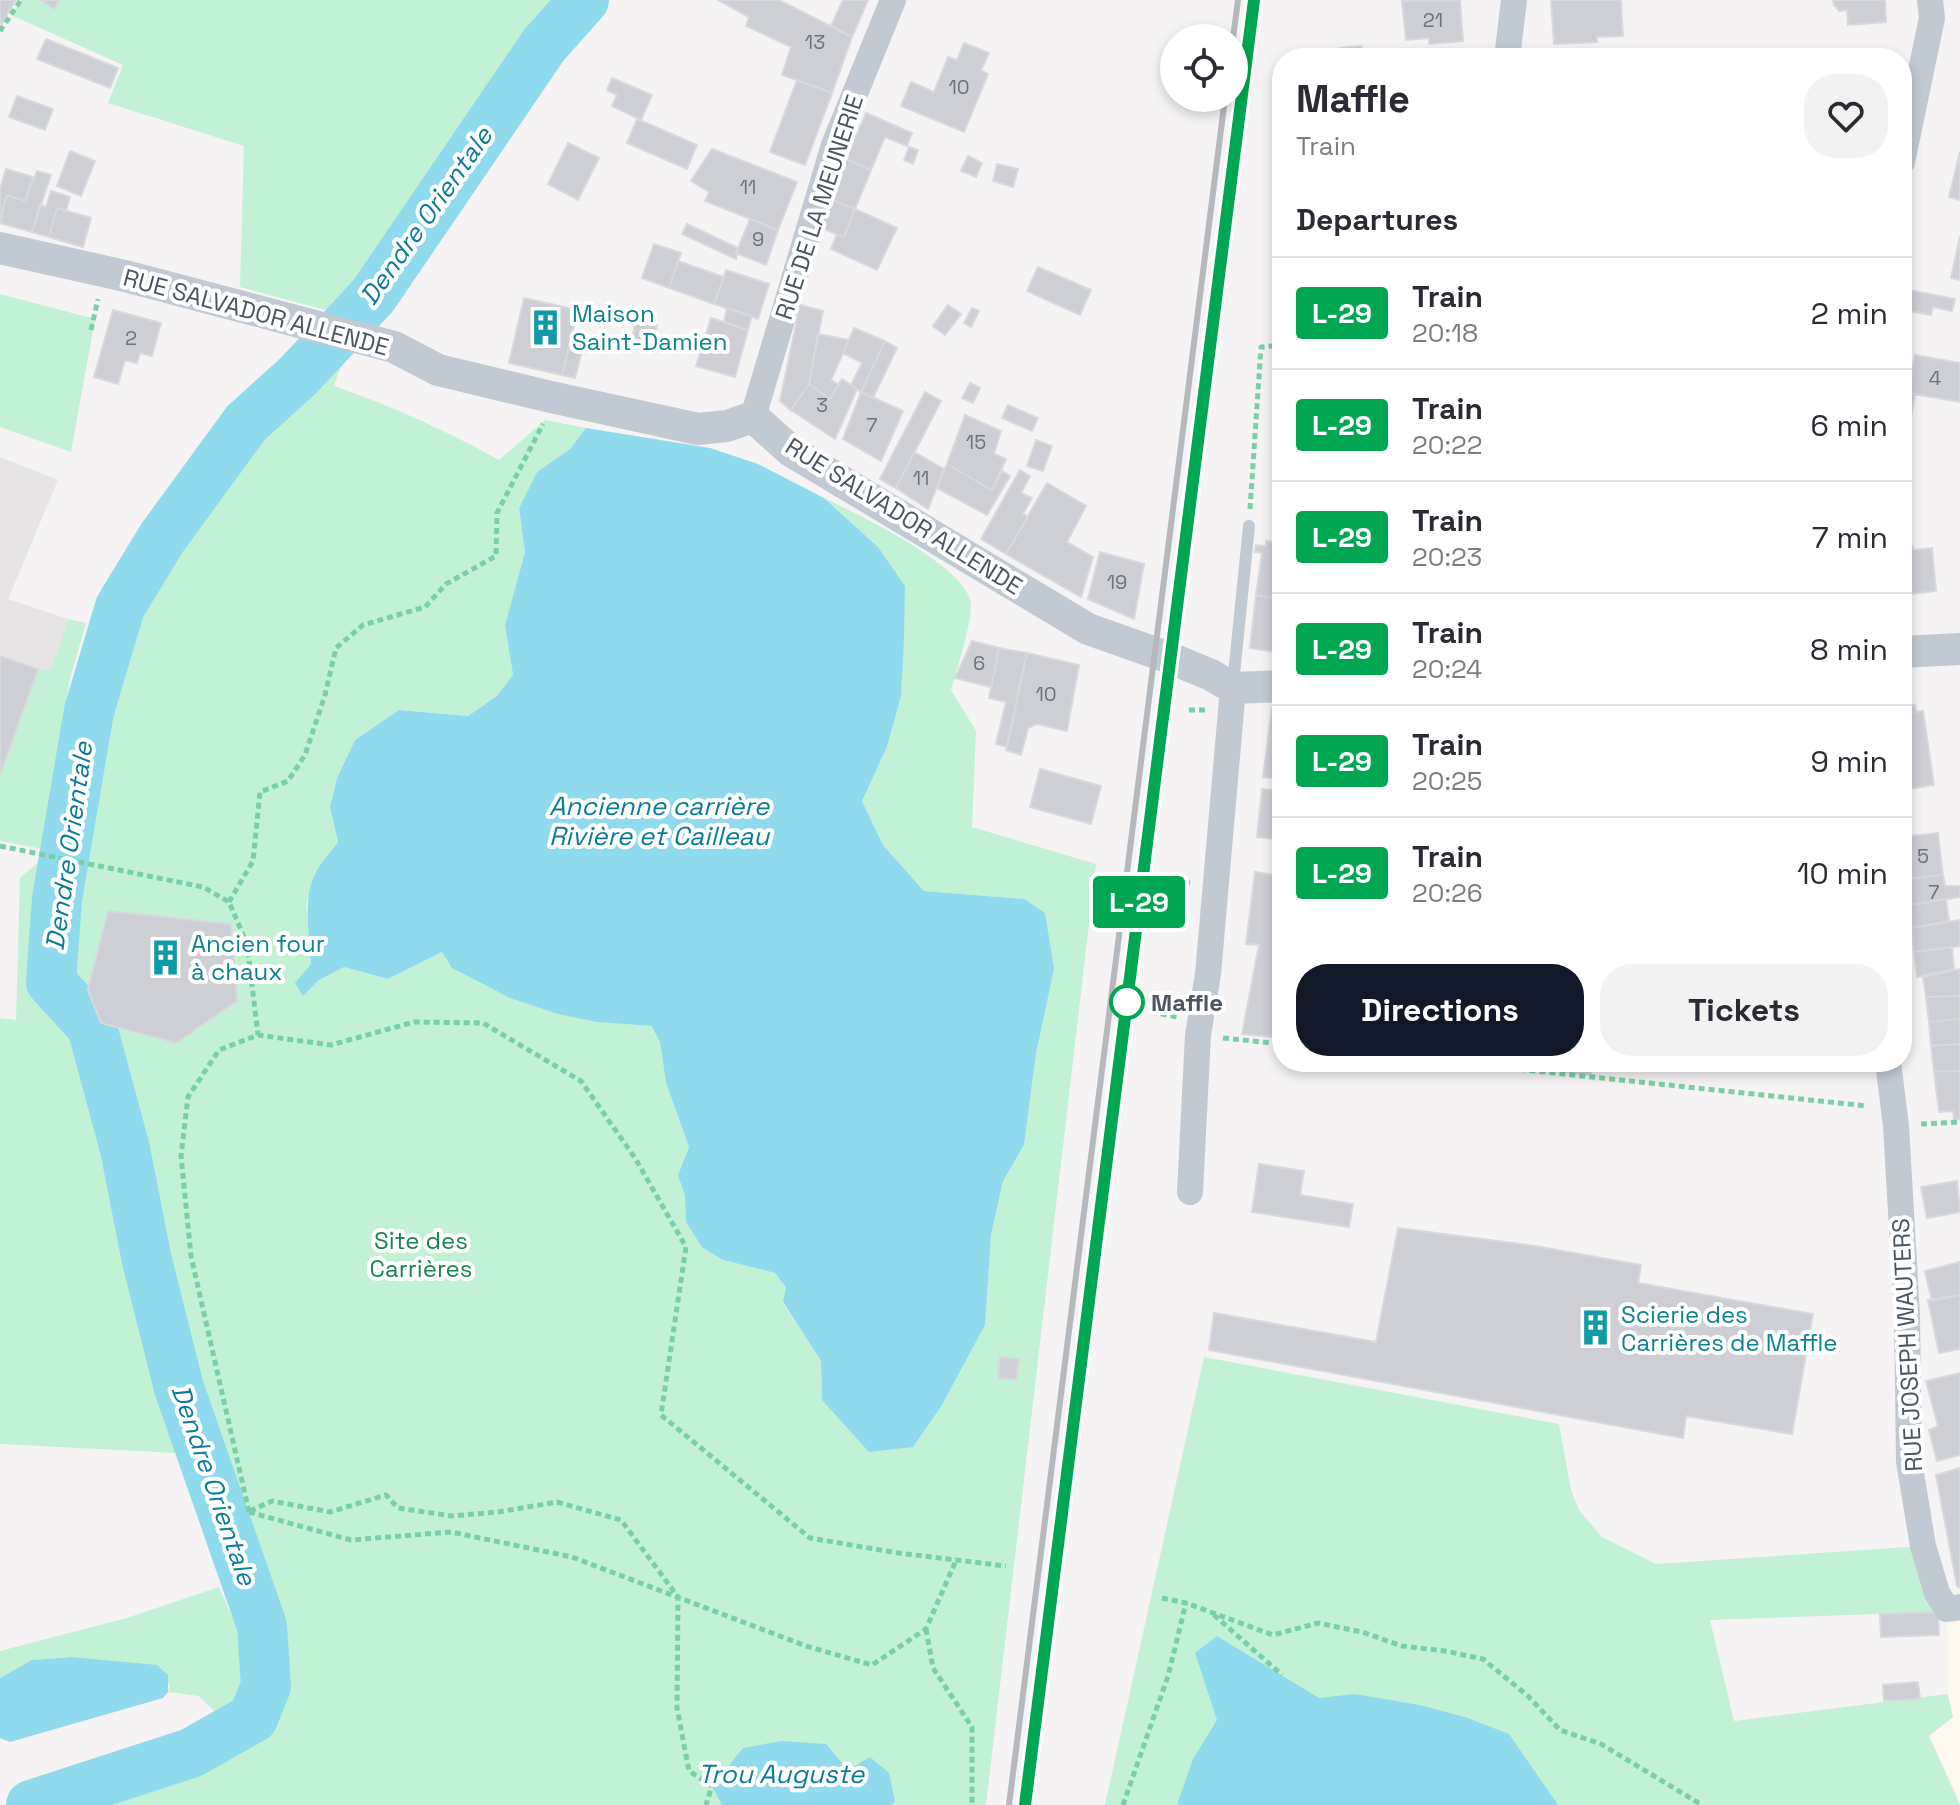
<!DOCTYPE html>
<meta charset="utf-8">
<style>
body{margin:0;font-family:"Space Grotesk",sans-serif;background:#f2f2f3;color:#2b2b33;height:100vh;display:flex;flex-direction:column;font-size:30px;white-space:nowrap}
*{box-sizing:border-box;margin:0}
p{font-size:26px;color:#7c7c81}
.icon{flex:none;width:44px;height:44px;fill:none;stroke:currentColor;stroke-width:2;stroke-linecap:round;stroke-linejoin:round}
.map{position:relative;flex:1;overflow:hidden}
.panel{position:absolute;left:1272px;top:48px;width:640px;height:1024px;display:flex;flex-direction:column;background:#fff;border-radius:32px;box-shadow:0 4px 12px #0003}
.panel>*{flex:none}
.badge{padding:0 16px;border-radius:6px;font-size:28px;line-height:52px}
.controls{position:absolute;left:1160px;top:24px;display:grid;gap:16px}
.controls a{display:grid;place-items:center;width:88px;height:88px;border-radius:50%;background:#fff;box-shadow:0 4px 12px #0003;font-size:40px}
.map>.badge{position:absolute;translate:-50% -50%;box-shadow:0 0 0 4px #fff}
h2{padding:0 24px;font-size:30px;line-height:72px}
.round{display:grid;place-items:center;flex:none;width:84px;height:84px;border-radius:32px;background:#f2f2f3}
.head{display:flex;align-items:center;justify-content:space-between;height:136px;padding:0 24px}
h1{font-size:38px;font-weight:800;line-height:60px}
.button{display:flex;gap:16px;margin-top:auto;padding:16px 24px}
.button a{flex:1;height:92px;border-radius:32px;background:#111827;color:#fff;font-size:32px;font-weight:800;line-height:92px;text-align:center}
.button a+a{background:#f2f2f3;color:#2b2b33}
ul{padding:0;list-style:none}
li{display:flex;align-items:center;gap:24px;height:112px;padding:0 24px;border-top:2px solid #e1e1e2}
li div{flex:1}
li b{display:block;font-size:30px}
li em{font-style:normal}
li .badge{min-width:88px;font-weight:700;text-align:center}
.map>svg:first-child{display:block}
.commercial{fill:#fdf9ef}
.education{fill:#e6e4e5}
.green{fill:#c3f1d5}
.water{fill:#90daee}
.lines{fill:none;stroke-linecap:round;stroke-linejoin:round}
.river{stroke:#90daee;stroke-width:50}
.building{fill:#cdcfd5;stroke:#d7d9de;stroke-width:2}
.path{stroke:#7ad0a6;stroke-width:5;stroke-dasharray:6 4;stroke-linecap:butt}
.service{stroke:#c1cad2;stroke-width:12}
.minor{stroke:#c1cad2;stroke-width:26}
.tertiary{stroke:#c1cad2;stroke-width:32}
.rail{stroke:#b5b8bd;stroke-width:6}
.line-casing{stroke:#fff;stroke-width:18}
.line{stroke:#00a651;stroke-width:12}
.stop-dot{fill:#fff;stroke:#00a651;stroke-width:4}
.labels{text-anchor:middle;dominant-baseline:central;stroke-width:8;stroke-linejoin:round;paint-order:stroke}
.number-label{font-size:20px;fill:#6b747e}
.street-label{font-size:24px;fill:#4a5661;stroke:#fff}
.culture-label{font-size:24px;fill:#0d838f;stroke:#fff;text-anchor:start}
.stop-label{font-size:24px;font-weight:bold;fill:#4a5661;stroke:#fff;text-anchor:start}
.park-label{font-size:24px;fill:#17864f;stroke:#fff}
.water-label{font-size:26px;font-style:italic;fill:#0c7c9b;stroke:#fff}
</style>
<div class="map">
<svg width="1960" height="1805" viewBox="0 0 1960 1805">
<rect width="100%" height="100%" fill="#f5f3f3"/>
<path class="commercial" d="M1960 1607V1801L1929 1735 1953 1717 1948 1694 1947 1609Z"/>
<path class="education" d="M0 457 58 480 8 599 68 619 51 670 38 669 0 656Z"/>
<path class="green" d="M21 0H584L544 45 344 315 240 287 244 146 108 103 123 65 11 15Z
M0 294 95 319 71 452 0 427Z
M318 355 344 357 334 386C392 406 445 430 499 460L545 420 586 428 570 449 537 472 519 508 525 552 505 625 513 675 498 696 468 716 399 710 355 740 337 778 330 807 338 842 315 873 306 906 310 931 311 964 303 995 319 980 344 967 388 979 442 952C455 973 464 973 485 985 538 1013 591 1022 650 1026L660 1042 666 1083 689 1147 678 1175 685 1196 687 1222 723 1260 775 1273 786 1289 783 1303 821 1361 822 1400 942 1405 985 1325 991 1235 1003 1181 1024 1145 1036 1054 1054 969 1024 899 924 891 883 845 862 801 887 747 901 696 905 587 878 547 824 498C858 514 959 563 970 599 975 615 956 672 951 690L976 731 972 827 1096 864 986 1805H31L191 1753 253 1718 266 1686 262 1626 179 1388 147 1261 119 1246 176 1453 0 1444V1018L16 1020 20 878 68 837 89 711 120 607 162 538 246 423Z
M68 619 86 623 70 679 42 849 0 841V775L38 669 51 670Z
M1204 1357 1559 1424 1571 1490 1579 1510 1602 1537 1656 1564 1923 1546 1938 1612 1710 1620 1734 1721 1948 1694 1953 1717 1929 1736 1960 1805H1105Z
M219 1587 244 1644 254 1692 233 1718 216 1713 199 1696 168 1692 170 1685 71 1657 33 1660 0 1678V1651L127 1618Z"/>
<path class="water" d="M586 428 710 448 758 464 824 498 878 547 905 586 904 639 901 696 887 747 862 801 883 845 924 891 1024 899 1045 913 1054 969 1036 1054 1024 1145 1003 1181 991 1235 985 1325 942 1405 913 1447 869 1452 822 1400 821 1361 783 1302 786 1288 775 1273 723 1260 702 1247 686 1222 685 1196 678 1175 689 1147 666 1083 660 1042 651 1026 597 1022 558 1014 510 998 452 968 442 952 388 979 344 967 319 980 303 996 295 983 311 964C310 934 302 902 315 874 320 863 331 852 338 842L330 807 337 778 355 740 399 710 468 716 497 696 513 675 505 625 525 552 519 508 537 472 570 449Z
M1217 1636 1319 1698 1355 1694 1419 1705 1465 1717 1509 1734 1558 1805H1177L1193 1759 1217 1720 1195 1653Z
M71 1657 157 1665 168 1675V1692L163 1698 10 1742 0 1738V1678L32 1660Z
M781 1741 826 1744 848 1770 870 1757 889 1773 895 1801 891 1805H722L712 1786 743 1748Z"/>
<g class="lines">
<path class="river" d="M31 1805 191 1753 253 1718 266 1686 262 1626 179 1388 147 1261 125 1149 92 1027 51 982 57 899 89 711 120 607 162 538 246 423 298 376 373 296 544 45 584 0"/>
</g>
<path class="building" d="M0 0H16L0 26Z
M41 0H60L54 9Z
M718 0H779L852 37 832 93 782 75 791 47 746 26 749 17Z
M843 0H868L852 37 831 26Z
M1460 0 1463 41 1429 44V38L1406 40 1402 1Z
M1551 0H1621L1623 36 1597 37V42L1554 44Z
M1833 0H1885L1886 22 1848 25 1847 10 1839 11 1834 5Z
M46 39 118 68 110 88 37 59Z
M964 43 989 53 981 70 988 74 964 132 901 106 911 82 934 92 948 57 957 60Z
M1361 46 1363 58H1343L1341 48Z
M612 78 652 95 641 120 612 106 617 95 607 90Z
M797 80 832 93 805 165 770 152Z
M17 96 53 109 45 130 9 117Z
M866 113 912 133 907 146 885 137 871 170 846 159Z
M637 119 697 145 687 169 627 143Z
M568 143 599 158 578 200 548 184Z
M909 147 918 150 913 164 904 160Z
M712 149 797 182 778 230 705 201 709 192 691 181Z
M70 151 95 161 81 196 57 186Z
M1960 152V200L1949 197Z
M968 156 982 163 976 177 961 171Z
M846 159 871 170 855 209 827 198Z
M997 164 1018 169 1013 187 993 181Z
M6 169 33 177 25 201 7 195 0 219V189Z
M37 171 51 175 32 232 0 223 7 195 25 201Z
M51 191 70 197 66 211 57 208 49 237 32 232 40 205 46 207Z
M827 198 855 209 844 237 816 226Z
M57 208 91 218 83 247 49 237Z
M855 209 897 228 877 270 831 249 837 234 844 237Z
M750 219 778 230 766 265 736 253Z
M687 224 738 248 736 259 682 234Z
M1960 236V280L1951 278Z
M654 244 681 253 669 288 642 278Z
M678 261 724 277 714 304 669 288Z
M1038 267 1091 290 1080 315 1027 291Z
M726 270 769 284 758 319 714 304Z
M1909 290 1955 299 1952 311 1933 307 1931 315 1905 310Z
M524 298 578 310 562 375 509 363Z
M800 305 823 311 809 384 791 410 780 401Z
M948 305 961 314 945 335 933 326Z
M727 308 752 316 748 330 724 322Z
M972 308 979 311 971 327 964 323Z
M113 310 161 323 152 356 140 353 137 363 125 360 118 384 94 377Z
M711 318 748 330 735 377 696 366Z
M636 321 657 325 651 351 630 347Z
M854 328 885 341 861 392 851 385 862 363 843 353Z
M818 334 849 340 831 380 839 385 830 399 809 384Z
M885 341 897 348 873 398 861 392Z
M570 344 583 347 575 378 562 375Z
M1915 355 1960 363V402L1908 393Z
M842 379 857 389 835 439 791 410 809 384 830 399Z
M970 383 980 388 973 403 962 398Z
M861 392 903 411 881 461 843 439Z
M925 392 941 401 896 488 880 479Z
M1902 392 1915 394 1911 417 1902 416Z
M1008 405 1038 418 1032 431 1002 418Z
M965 415 1001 431 994 454 1006 459 992 490 947 464Z
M1036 440 1052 446 1043 471 1027 466Z
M914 452 944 469 928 509 896 488Z
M947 464 992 490 1002 471 1010 476 987 515 937 488Z
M1020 470 1030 476 1021 493 1032 498 1023 514 1028 517 1006 554 981 539Z
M1047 483 1086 506 1067 542 1093 557 1081 597 1006 554Z
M1266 541 1282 543V599L1256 595 1262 553 1255 552 1256 545 1266 546Z
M1911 544 1914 550 1932 548 1936 591 1912 594 1911 590 1902 591V545Z
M1100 552 1144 564 1134 619 1088 599Z
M1256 595 1282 599V653L1250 648Z
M972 641 999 648 991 687 955 678Z
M999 648 1027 653 1007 747 996 744 1006 702 989 698Z
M1027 653 1079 665 1067 731 1037 724 1028 728 1021 755 1006 750Z
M0 656 38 669 0 775Z
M1282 702V740L1268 738 1272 708Z
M1915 705 1916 712 1923 711 1934 785 1902 790V707Z
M1268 738 1282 740V779L1263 777Z
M1040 769 1101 786 1091 824 1030 807Z
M1262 789 1282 791V840L1257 837Z
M1938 833 1943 875 1907 879 1902 837Z
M1255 872 1281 876 1275 924 1282 925V1038L1242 1034 1259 945 1246 944Z
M1943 875 1945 886H1960V897L1910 905 1907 879Z
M1946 899 1949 921 1912 928 1910 905Z
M108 911 231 924 237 1001 176 1043 101 1023 88 990Z
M1960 920V946L1914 952 1912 928Z
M1952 947 1954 969 1917 977 1914 952Z
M1960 969V996L1926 997 1923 977Z
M1960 996V1019L1929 1022 1926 997Z
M1960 1019V1044L1931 1046 1929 1022Z
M1960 1044V1071H1934L1931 1046Z
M1487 1062H1592L1591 1075Z
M1934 1071H1960V1119L1954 1120 1953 1111 1939 1112Z
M1259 1164 1304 1171 1300 1195 1353 1204 1349 1227 1252 1212Z
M1957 1181 1960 1212 1927 1218 1921 1187Z
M1398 1228 1535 1246 1641 1265 1638 1283 1813 1314 1792 1434 1686 1416 1683 1438 1209 1350 1214 1313 1376 1342Z
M1960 1262V1295L1932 1301 1925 1271Z
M1960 1295V1349L1939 1353 1928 1300Z
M1000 1357 1019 1359 1016 1380 998 1378Z
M1960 1373V1455L1937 1461 1929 1430 1938 1426 1926 1381Z
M1960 1468V1588L1957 1586 1936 1475Z
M1938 1612 1939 1635 1881 1637 1880 1614Z
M1918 1682 1920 1699 1884 1701 1883 1685Z"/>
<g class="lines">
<path class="path" d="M0 31 21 0
M91 330 98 299
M1250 509 1261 347 1282 345
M1189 710H1208
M0 846 203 887 229 902 247 944 258 1035
M1168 880 1190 883
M229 902 253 861 260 792 288 781 305 755 325 695 336 648 363 625 425 607 446 584 496 556 497 513 543 424
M1151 1012 1177 1017
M1223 1038 1282 1044
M1450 1062 1867 1106
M1921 1124 1960 1122
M250 1511 272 1501 330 1512 386 1495 398 1508 452 1516 498 1512 557 1502 621 1520 678 1597 677 1708 689 1771 712 1786 706 1805
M249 1512 191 1256 181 1156 188 1097 219 1050 258 1035 331 1045 414 1022 483 1023 581 1081 635 1158 686 1247 661 1415 810 1538 898 1553 1006 1566
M249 1512 351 1540 451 1532 572 1557 806 1646 872 1665 926 1629 957 1558
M1162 1598 1186 1603 1273 1635 1318 1623 1362 1632 1402 1646 1445 1651 1483 1659 1528 1696 1560 1730 1601 1744 1702 1805
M1214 1615 1282 1675
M926 1629 933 1668 972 1727V1805
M1123 1805 1168 1676 1186 1603"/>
<path class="service" d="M1233 684 1249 526"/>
<path class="minor" d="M1507 58 1514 0
M1902 162 1932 18 1930 0
M753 417 834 145 893 0
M1888 1062 1896 1126 1907 1315 1909 1461 1923 1546 1937 1593 1947 1609 1960 1607
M1190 1192 1198 1035 1208 974 1233 688"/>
<path class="tertiary" d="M0 248 125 276 394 347 438 370 551 397 698 429 727 426 753 417 791 451 1088 629 1170 658 1211 675 1233 688 1282 686
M1902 652 1960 649"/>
<path class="rail" d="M1233 38 1238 0
M1009 1805 1225 98
M1025 1805 1254 0"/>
</g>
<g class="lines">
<defs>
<path id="line" d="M1025 1805 1254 0"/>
</defs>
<use href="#line" class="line-casing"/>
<use href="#line" class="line"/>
</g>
<defs>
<symbol id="building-bare" viewBox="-9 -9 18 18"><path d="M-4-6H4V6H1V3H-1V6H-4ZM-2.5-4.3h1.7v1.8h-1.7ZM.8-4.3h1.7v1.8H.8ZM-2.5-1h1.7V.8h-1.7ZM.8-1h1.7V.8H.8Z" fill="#0f9aa8" stroke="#fff" stroke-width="2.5" paint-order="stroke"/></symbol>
</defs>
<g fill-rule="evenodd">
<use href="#building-bare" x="520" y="302" width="51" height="51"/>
<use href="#building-bare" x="140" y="932" width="51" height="51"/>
<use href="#building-bare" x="1570" y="1302" width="51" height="51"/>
</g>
<circle class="stop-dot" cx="1127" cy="1002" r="16"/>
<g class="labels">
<g class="number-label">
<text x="1433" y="20">21</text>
<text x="815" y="42">13</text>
<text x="959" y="87">10</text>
<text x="748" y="187">11</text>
<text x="758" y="239">9</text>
<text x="131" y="338">2</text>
<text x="1935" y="378">4</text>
<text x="822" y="405">3</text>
<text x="872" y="425">7</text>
<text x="976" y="442">15</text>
<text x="921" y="478">11</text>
<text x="1117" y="582">19</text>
<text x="979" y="663">6</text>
<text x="1046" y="694">10</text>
<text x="1923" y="856">5</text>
<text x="1934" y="892">7</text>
</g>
<g class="street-label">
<text transform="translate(819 207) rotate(-72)">RUE DE LA MEUNERIE</text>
<text transform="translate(256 312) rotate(15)">RUE SALVADOR ALLENDE</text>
<text transform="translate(904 516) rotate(32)">RUE SALVADOR ALLENDE</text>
<text transform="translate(1907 1345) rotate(-93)">RUE JOSEPH WAUTERS</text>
</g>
<g class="culture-label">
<text x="572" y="313">Maison<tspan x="572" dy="28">Saint-Damien</tspan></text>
<text x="191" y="943">Ancien four<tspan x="191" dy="28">à chaux</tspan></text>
<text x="1621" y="1314">Scierie des<tspan x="1621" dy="28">Carrières de Maffle</tspan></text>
</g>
<g class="stop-label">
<text x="1151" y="1002">Maffle</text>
</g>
<g class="park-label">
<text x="421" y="1240">Site des<tspan x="421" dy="28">Carrières</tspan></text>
</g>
<g class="water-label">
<text transform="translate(426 216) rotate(-55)">Dendre Orientale</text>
<text x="659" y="806">Ancienne carrière<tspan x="659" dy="30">Rivière et Cailleau</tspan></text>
<text transform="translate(69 846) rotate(-82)">Dendre Orientale</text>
<text transform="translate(214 1485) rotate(71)">Dendre Orientale</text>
<text x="781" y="1774">Trou Auguste</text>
</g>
</g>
</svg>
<div class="controls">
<a><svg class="icon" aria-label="locate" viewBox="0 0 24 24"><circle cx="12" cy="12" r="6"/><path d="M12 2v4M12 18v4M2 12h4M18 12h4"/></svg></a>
</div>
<b class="badge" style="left:1139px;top:902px;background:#00a651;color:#fff">L-29</b>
<section class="panel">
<div class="head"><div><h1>Maffle</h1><p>Train</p></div><a class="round"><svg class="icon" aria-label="heart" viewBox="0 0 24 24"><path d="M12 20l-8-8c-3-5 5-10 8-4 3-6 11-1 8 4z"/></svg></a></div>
<h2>Departures</h2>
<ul>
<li><span class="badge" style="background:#00a651;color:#fff">L-29</span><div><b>Train</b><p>20:18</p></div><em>2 min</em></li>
<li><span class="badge" style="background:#00a651;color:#fff">L-29</span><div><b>Train</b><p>20:22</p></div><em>6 min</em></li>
<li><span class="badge" style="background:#00a651;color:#fff">L-29</span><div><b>Train</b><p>20:23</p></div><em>7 min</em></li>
<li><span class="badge" style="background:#00a651;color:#fff">L-29</span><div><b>Train</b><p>20:24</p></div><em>8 min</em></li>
<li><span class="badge" style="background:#00a651;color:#fff">L-29</span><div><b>Train</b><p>20:25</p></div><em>9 min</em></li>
<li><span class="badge" style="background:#00a651;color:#fff">L-29</span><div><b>Train</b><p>20:26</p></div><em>10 min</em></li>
</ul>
<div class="button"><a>Directions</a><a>Tickets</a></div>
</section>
</div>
